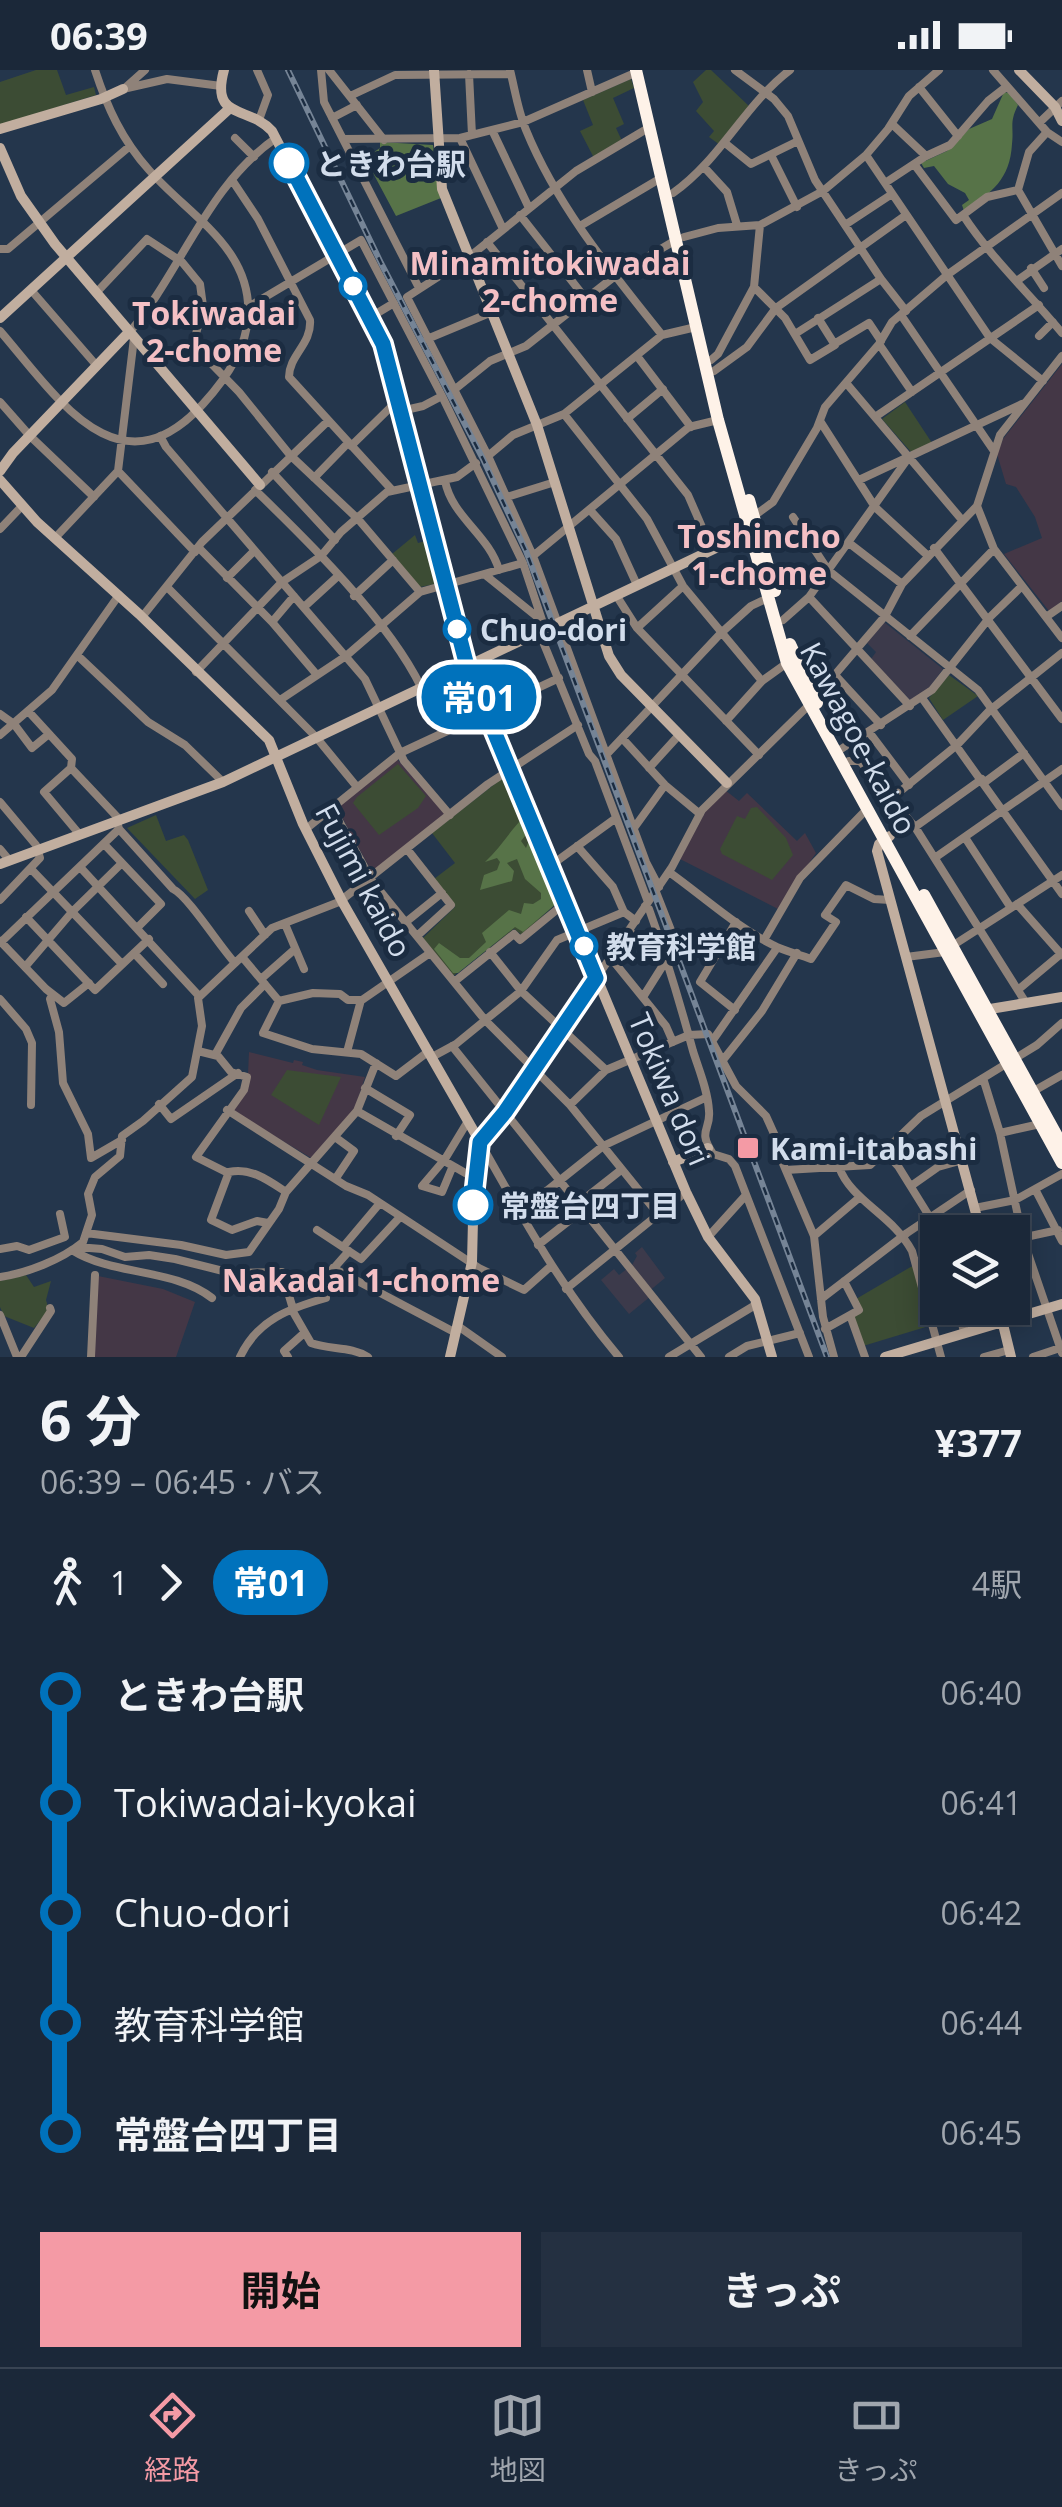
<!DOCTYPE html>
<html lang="ja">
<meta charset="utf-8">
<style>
body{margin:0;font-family:"Open Sans","Noto Sans JP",sans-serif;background:#243041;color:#f1f3f6;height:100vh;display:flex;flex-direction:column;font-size:38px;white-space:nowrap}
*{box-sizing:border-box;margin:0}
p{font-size:32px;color:#a0a6ae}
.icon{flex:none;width:55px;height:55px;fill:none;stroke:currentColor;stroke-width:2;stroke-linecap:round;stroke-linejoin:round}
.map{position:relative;height:1287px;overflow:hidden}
.drawer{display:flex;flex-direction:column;background:#1b2839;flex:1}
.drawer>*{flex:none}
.badge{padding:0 20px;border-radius:32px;font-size:35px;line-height:65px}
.buttons{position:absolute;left:920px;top:1145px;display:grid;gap:20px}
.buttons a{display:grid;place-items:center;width:110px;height:110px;border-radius:0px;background:#1b2839;box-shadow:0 5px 25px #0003,0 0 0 2px #394453;font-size:50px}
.map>.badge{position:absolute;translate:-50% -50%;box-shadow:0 0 0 5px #fff}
.legs{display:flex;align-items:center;gap:15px;height:110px;padding:0 40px;font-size:32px}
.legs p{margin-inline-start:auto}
.head{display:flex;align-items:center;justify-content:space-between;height:170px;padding:0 40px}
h1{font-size:55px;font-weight:700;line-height:75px}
.primary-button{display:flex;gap:20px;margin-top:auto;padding:20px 40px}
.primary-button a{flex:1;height:115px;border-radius:0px;background:#f49aa5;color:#111;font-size:40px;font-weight:700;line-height:115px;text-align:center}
.primary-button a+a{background:#243041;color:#f1f3f6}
ul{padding:0 40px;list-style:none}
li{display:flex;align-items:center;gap:35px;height:110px;font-size:38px}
li i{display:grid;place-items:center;width:15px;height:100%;margin:0 12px;background:currentColor}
li i::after{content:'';width:25px;height:25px;margin:-12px;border:8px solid;border-radius:50%;background:#1b2839}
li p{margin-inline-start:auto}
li:first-child i{background:linear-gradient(#0000 50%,currentColor 0)}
li:last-child i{background:linear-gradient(currentColor 50%,#0000 0)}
.status{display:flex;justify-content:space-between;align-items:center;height:70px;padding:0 50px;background:#1b2839;direction:ltr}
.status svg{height:28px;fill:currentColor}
.menu{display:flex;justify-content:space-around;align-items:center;height:140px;border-top:2px solid #394453;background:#1b2839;font-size:28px;color:#a0a6ae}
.menu a{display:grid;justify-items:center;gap:5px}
.menu .active{color:#f49aa5}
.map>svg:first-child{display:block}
.education{fill:#443746}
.medical{fill:#3c3a4b}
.green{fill:#3c4c34}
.forest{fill:#577348}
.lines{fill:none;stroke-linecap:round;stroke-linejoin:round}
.street{stroke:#8f8279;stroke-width:8}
.secondary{stroke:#c1ae9f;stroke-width:10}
.highway{stroke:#fef2e8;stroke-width:12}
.rail-casing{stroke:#758496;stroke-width:6}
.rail{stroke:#1b2c41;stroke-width:2.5;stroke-dasharray:8;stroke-linecap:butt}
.line-1-casing{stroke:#fff;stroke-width:22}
.line-1{stroke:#0072bc;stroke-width:15}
.stop-1-dot{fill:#fff;stroke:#0072bc;stroke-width:5}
.poi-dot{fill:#f49aa5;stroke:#1b2c41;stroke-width:4}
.labels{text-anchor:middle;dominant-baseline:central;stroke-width:10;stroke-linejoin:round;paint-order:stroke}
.stop-label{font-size:30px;font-weight:bold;fill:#d2ddec;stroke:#1b2c41;text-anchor:start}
.street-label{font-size:30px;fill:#d2ddec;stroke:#1b2c41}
.poi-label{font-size:30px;font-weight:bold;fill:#d2ddec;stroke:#1b2c41;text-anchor:start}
.neighbourhood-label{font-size:32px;font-weight:bold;fill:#f4c0c5;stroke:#1b2c41}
</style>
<div class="status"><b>06:39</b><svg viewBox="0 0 49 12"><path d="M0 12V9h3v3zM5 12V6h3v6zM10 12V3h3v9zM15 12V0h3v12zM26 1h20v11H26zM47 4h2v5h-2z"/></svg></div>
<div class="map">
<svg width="1062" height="1287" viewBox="0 0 1062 1287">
<rect width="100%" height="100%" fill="#24364c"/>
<path class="education" d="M1062 294V531L1049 541 1004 484 1042 468 1035 447 1016 417 1006 414 997 384 1003 369Z
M397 689 445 744 372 802 337 738Z
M725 720 739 731 747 723 797 771 805 763 816 783 778 839 680 789 708 737Z
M249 982 293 993 294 990 303 992 302 995 317 1000 365 1007 354 1041 313 1089 232 1041 248 1004Z
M98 1206 163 1219 195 1232 176 1287H93Z"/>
<path class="medical" d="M884 552 943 599 928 619 912 632 871 589 876 582 867 573Z
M642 1177 665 1208 648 1222 651 1226 629 1244 601 1210 614 1199 619 1205 632 1195 637 1186 635 1183Z"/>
<path class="green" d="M36 0H57L66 25 94 17 96 25 0 55V12Z
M706 0H711L750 37 720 75 709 67 714 61 696 41 703 32 693 12Z
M631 9 634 18 613 28 624 54 616 58 622 71 594 88 580 61 593 55 583 30Z
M905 332 932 373 912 383 882 349Z
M415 465 418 473 429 470 440 513 420 517 392 484Z
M949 605 978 626 943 650 929 628Z
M398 694 426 726 418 738 379 765 353 733 357 727Z
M505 706 560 830 522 865 514 859 453 906 423 868 455 837 434 809 455 793 432 763Z
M757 737 786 768 793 785 772 810 722 784 720 779 737 746 745 749 751 738Z
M156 745 166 771 184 765 188 770 208 820 195 829 127 758Z
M287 1000 341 1007 319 1055 271 1025Z
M914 1195 929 1256 863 1276 851 1246 863 1241 856 1229Z
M26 1205 34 1217 51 1211 46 1230 49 1240 34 1258 4 1246 0 1237V1211Z"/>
<path class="forest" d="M1004 22 1009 23 1018 35C1009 53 1014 56 1012 74 1010 109 992 123 964 141L962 135 969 130 965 123 948 114 934 96 924 98 921 93 947 81 969 59 992 49Z
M380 72 433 75 441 128 396 146 365 88 380 78Z
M524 747 525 766 521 771 526 778 530 768H533L557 833 523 862 515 857 458 903H453L434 879 439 873 460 888H469L486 872 482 863 509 840 521 844 524 833 533 834 541 829V823L525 809 517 789 507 793 514 801 512 811 480 820 484 805 497 800 500 792 497 788 485 792C501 777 512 758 524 747Z"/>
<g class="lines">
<path class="street" d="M257 0 268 25 259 50
M321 0 324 32 419 218
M329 0 384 70
M510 0C515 20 518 41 526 60 557 136 611 201 662 265
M587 0 592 22
M735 0 774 29 788 46 815 110 881 209 906 241
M993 0 1047 62 1062 72
M469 4 472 65
M126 17 145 0
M919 17 958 66
M123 19 167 9 221 16
M350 26 395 5 511 4
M332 48 357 35
M1039 53 1062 31
M892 54 926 86
M650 57 576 101 469 187 407 227 488 386 533 486 646 792 659 817
M492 60 529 138
M1047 62 1029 82 1018 120 1062 196
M235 68 254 87
M460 68 503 159
M343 69 460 68 523 52 637 2
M725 73 751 94 798 71
M771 85 797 137
M866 85 990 268 1043 311
M914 94 956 150 987 127 1018 120
M704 97 727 122 737 155
M232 110 258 149 310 250C312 274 289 285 289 307L392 420
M885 113 926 86 950 75 988 31 1006 17
M673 123C721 89 745 34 790 0
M520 145 586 229
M963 145C991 188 1029 223 1062 263
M760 155 754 217 785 248 810 290 835 275 818 248
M845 155 892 124
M580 156 661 108
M684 167 718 158 760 155 823 121 866 85 888 59 909 26 939 0
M487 172 688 425 712 480
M0 179H8L130 76
M1031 198 1044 218
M1018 210 1062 179
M31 220 97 296
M96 223 147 169 182 192 200 214 203 236 195 268 200 282 239 322 290 385 358 449 420 522 484 504
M245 239 361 170 442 326 523 493
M901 245 994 381
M369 248 394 233
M0 261C54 323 118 428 203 334 225 310 246 280 248 247 253 178 188 145 149 100 122 70 107 37 95 0
M129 263C182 200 207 116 276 68
M795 264 881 209
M1039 266 1053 252
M427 269 492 242
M834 274 869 253 881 271
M879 274 912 322
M637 286 691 357
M711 290 718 284 754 217
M714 301 747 277 776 238 906 145
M847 314 962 450
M454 320 490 291 526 276 615 206 676 170
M0 332 30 366 94 427
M401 341 423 336 442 326
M564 344 647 449 683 516 762 611 787 593
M875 347 1039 235
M627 349 663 319
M820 351 875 437 927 485
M160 366 166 377 365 609 404 691 450 745
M351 376 398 330
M488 386 513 365 564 344 662 265 696 257
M118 401 195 482
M272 402 335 470
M314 408 348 373
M859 410 1022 334
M445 411C452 447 489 465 499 500
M255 420C309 472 389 551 421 617
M507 427 555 412
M977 436 994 479 1062 568
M590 440 616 469 637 515
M754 446 773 432 817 358 825 337 879 274 892 252 947 205 1062 123
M793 447 828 500 978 620 1062 736
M0 459 22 436
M55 468 118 401 134 268
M849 473 902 514
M199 478 272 552 317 605
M934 478 1062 649
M533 486 689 357 718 350
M227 508 254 481
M168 518 316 667 357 717
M616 525 637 558 759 685
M354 526 393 490
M809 527 910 636
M304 537 338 506
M142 547 202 472 328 351
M1046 547 1062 536
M541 550 484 504 523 493 545 559
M783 550 809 527 909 387
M272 552 294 526
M637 558 683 516
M539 562 589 684 595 691 648 832
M910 566 994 479
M77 585 148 652 185 675 223 712
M196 602 282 512 321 486 341 462 387 422 457 407 476 393
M835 605 881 655
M922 628 1062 824
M280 630 346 586 420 522
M29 642 72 689 71 698 120 750
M486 642 559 608
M0 644 14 654 32 678 49 664
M726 651 762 611
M869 662 909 715
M0 665 52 620 119 525
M622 668 665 715 700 744
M835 683 932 620 990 547 1022 516
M607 684 721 563 751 536 768 528
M849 691H860L915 757 1026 933
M71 698 44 722 80 765
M649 698 679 665
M985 712 1024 683
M892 728 957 675 989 641 1062 583
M0 732 36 775 40 788 0 830
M332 738 372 811 485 950 570 1035 658 1144
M117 751 119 759 173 819C188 826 220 877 235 893
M915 757 982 709
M634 758 665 715
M306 759 400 683 486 643
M966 769 1011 838
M104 774 161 834 138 857
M577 776 613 817 624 842 636 851
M0 779 10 791
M407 779 451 835 417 866
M936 787 1062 699
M550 796 616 748
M80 797 199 926
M31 799 122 894
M669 802C704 827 735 856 773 875 784 881 798 884 811 889L836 852 825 845 846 815 874 829 890 830
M656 822 676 873
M1017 834 1062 885
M645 836 649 839C666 886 680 933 693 981 699 1000 708 1021 709 1041 711 1060 697 1060 713 1084L729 1089 735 1096 809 1287
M249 841 265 865
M26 847 95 920 149 869
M406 852 442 823
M285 854 304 899
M629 860 647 883
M764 870 800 808 866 740
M0 871 46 919 64 933 89 913
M1 872 119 759
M952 876 1062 805
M490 882 521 921 606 1000
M134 883 163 914
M610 887 666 956 673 972
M906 887 945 882
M243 888 279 931
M25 897 72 842 122 793
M597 907 672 797 702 740 809 635 885 546 902 514 977 436 1000 365 1062 286
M261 909 295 879
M454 912 514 864 520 870 565 833
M1019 919 1062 883
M53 925 50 929 59 962 63 1013 88 1064 91 1088 122 1070
M643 927 667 889
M0 929 26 959 32 973 31 1035
M735 940 700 912 736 852
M713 970 777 878
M452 976 701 1287
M198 981 218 986 231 1002 247 1007 244 1020 196 1087 228 1103
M429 981 396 1006 361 984 312 979 263 963 279 931 313 923 340 924 348 930H362L430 883
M347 982 361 930
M215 985 241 938 265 914
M432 987 456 974 521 921 557 870 624 842
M723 990 762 941 797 883
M983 1008 1000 1063 1023 1169 1062 1283
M365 1018 410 1045 396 1066
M1032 1022 1062 1005
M159 1034 171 1049 238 1003
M570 1035 606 1000 689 965 708 964 736 1016 766 1046 780 1077 778 1082 814 1166 823 1247 834 1287
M227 1040 346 1116 368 1125 479 1198 524 1220 551 1196
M357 1041 474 1108
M1000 1063 1040 1054
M335 1067 354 1081 336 1108
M480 1072C522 1147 563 1221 619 1287
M885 1082 898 1096 939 1162
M839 1097C851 1131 893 1145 912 1181L941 1287
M452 1098 442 1122 422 1116 445 1089 468 1051
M786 1100 870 1095 921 1046 1037 975 1062 953
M911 1116 938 1097 963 1090
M1035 1119 1062 1171
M579 1133 621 1100
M975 1138 1015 1130 1062 1104
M519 1143 603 1076 705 1028
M268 1153 257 1151 232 1160 211 1150 229 1102C250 1097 268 1110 286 1122
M317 1160 361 1189 400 1147
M86 1163 181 1175 226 1185 249 1182 279 1139 286 1122 357 1041 376 993
M814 1166 860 1127
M708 1167 746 1125
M1012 1170 1058 1160
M538 1175 584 1139
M77 1177 102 1179 125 1187 149 1185 175 1189 231 1203 282 1202 293 1239
M343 1177 380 1133
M0 1179 17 1176 29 1180 65 1167 60 1144
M72 1180C113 1206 174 1198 212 1228
M915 1192 938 1189
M333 1198 456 1263
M0 1207C27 1203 61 1190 83 1172L92 1145 88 1124 95 1107 120 1086 122 1066 143 1051 192 1007 202 956 198 928 272 858 339 832 488 714 578 655
M566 1219 686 1122
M821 1229 907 1163 971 1120
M959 1238 964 1263
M292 1240 311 1273C330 1280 351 1276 368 1287
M0 1245 17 1287
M850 1245 865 1287
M458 1256 502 1287
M825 1259 859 1240 844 1211
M21 1287 51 1241 50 1238
M91 1287 95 1205
M240 1287C257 1250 290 1238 326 1228V1207L349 1181
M288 1287 284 1281 303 1264
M669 1287 757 1234
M729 1287 747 1276 800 1263
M984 1287 1009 1280
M1033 1287 1060 1278"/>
<path class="secondary" d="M224 0C210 51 249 35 272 61L383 275 467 596 686 1122 708 1167 755 1229 772 1287
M434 0 442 119 537 355 609 586 621 605 727 713
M1019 0 1055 37 1062 51
M0 59 101 29 123 19
M0 78 21 126 55 174 260 415
M0 248 229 39
M0 401 13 383 129 262
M0 410 37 452 139 544 269 670 303 754 343 833 480 1072
M890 766 879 774 877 781 981 1162
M0 794 223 712 756 459
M984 940 1062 927
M673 1092 708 1078
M999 1238 1011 1287
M450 1287 472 1192 474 1108 480 1072 505 1042 597 907
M885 1287 1062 1234"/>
<path class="highway" d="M636 0 718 350 787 593 1062 1093
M749 430 775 521
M790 574 817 633
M924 825 1062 1075"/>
<defs>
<path id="rail" d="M288 0 381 193 483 389 526 481 827 1287"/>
</defs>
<use href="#rail" class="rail-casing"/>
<use href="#rail" class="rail"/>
</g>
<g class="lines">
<defs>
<path id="line-1" d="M289 93 383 274 467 596 596 908 505 1042 480 1072 473 1135"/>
</defs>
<use href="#line-1" class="line-1-casing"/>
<use href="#line-1" class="line-1"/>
</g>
<g class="stop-1-dot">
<circle cx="289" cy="93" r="18"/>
<circle cx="353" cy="216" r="12"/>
<circle cx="457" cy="559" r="12"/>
<circle cx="584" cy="876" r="12"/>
<circle cx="473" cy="1135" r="18"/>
</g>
<rect class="poi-dot" x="736" y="1066" width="24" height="24" rx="5"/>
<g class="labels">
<g class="stop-label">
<text x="316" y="93">ときわ台駅</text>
<text x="480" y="559">Chuo-dori</text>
<text x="606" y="876">教育科学館</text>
<text x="500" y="1135">常盤台四丁目</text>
</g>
<g class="street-label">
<text transform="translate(859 668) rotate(62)">Kawagoe-kaido</text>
<text transform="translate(364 810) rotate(62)">Fujimi kaido</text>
<text transform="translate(670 1019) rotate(67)">Tokiwa dori</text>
</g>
<g class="poi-label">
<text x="770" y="1078">Kami-itabashi</text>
</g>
<g class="neighbourhood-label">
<text x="550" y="192">Minamitokiwadai<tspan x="550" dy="37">2-chome</tspan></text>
<text x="214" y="242">Tokiwadai<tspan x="214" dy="37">2-chome</tspan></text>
<text x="759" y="465">Toshincho<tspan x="759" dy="37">1-chome</tspan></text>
<text x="361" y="1209">Nakadai 1-chome</text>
</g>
</g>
</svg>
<div class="buttons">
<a><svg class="icon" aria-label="layers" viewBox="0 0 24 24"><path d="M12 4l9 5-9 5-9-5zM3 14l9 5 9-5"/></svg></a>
</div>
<b class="badge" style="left:479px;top:627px;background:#0072bc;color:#fff">常01</b>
</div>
<section class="drawer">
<div class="head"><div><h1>6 分</h1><p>06:39 – 06:45 · バス</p></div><b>¥377</b></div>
<div class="legs"><svg class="icon" aria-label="walk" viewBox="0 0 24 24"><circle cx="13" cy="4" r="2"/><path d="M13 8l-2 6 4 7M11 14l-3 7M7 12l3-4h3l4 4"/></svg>1<svg class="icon" aria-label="forward" viewBox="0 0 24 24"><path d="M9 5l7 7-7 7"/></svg><b class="badge" style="background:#0072bc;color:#fff">常01</b><p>4駅</p></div>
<ul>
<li><i style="color:#0072bc"></i><b>ときわ台駅</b><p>06:40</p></li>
<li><i style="color:#0072bc"></i><span>Tokiwadai-kyokai</span><p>06:41</p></li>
<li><i style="color:#0072bc"></i><span>Chuo-dori</span><p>06:42</p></li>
<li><i style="color:#0072bc"></i><span>教育科学館</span><p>06:44</p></li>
<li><i style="color:#0072bc"></i><b>常盤台四丁目</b><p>06:45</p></li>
</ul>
<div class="primary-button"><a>開始</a><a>きっぷ</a></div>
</section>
<nav class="menu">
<a class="active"><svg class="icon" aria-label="directions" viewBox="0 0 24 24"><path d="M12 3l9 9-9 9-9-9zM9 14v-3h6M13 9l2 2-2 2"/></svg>経路</a>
<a><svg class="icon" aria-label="map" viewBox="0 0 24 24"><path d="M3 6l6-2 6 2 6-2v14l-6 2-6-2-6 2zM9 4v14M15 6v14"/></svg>地図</a>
<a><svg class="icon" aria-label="tickets" viewBox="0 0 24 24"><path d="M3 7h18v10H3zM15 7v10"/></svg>きっぷ</a>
</nav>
